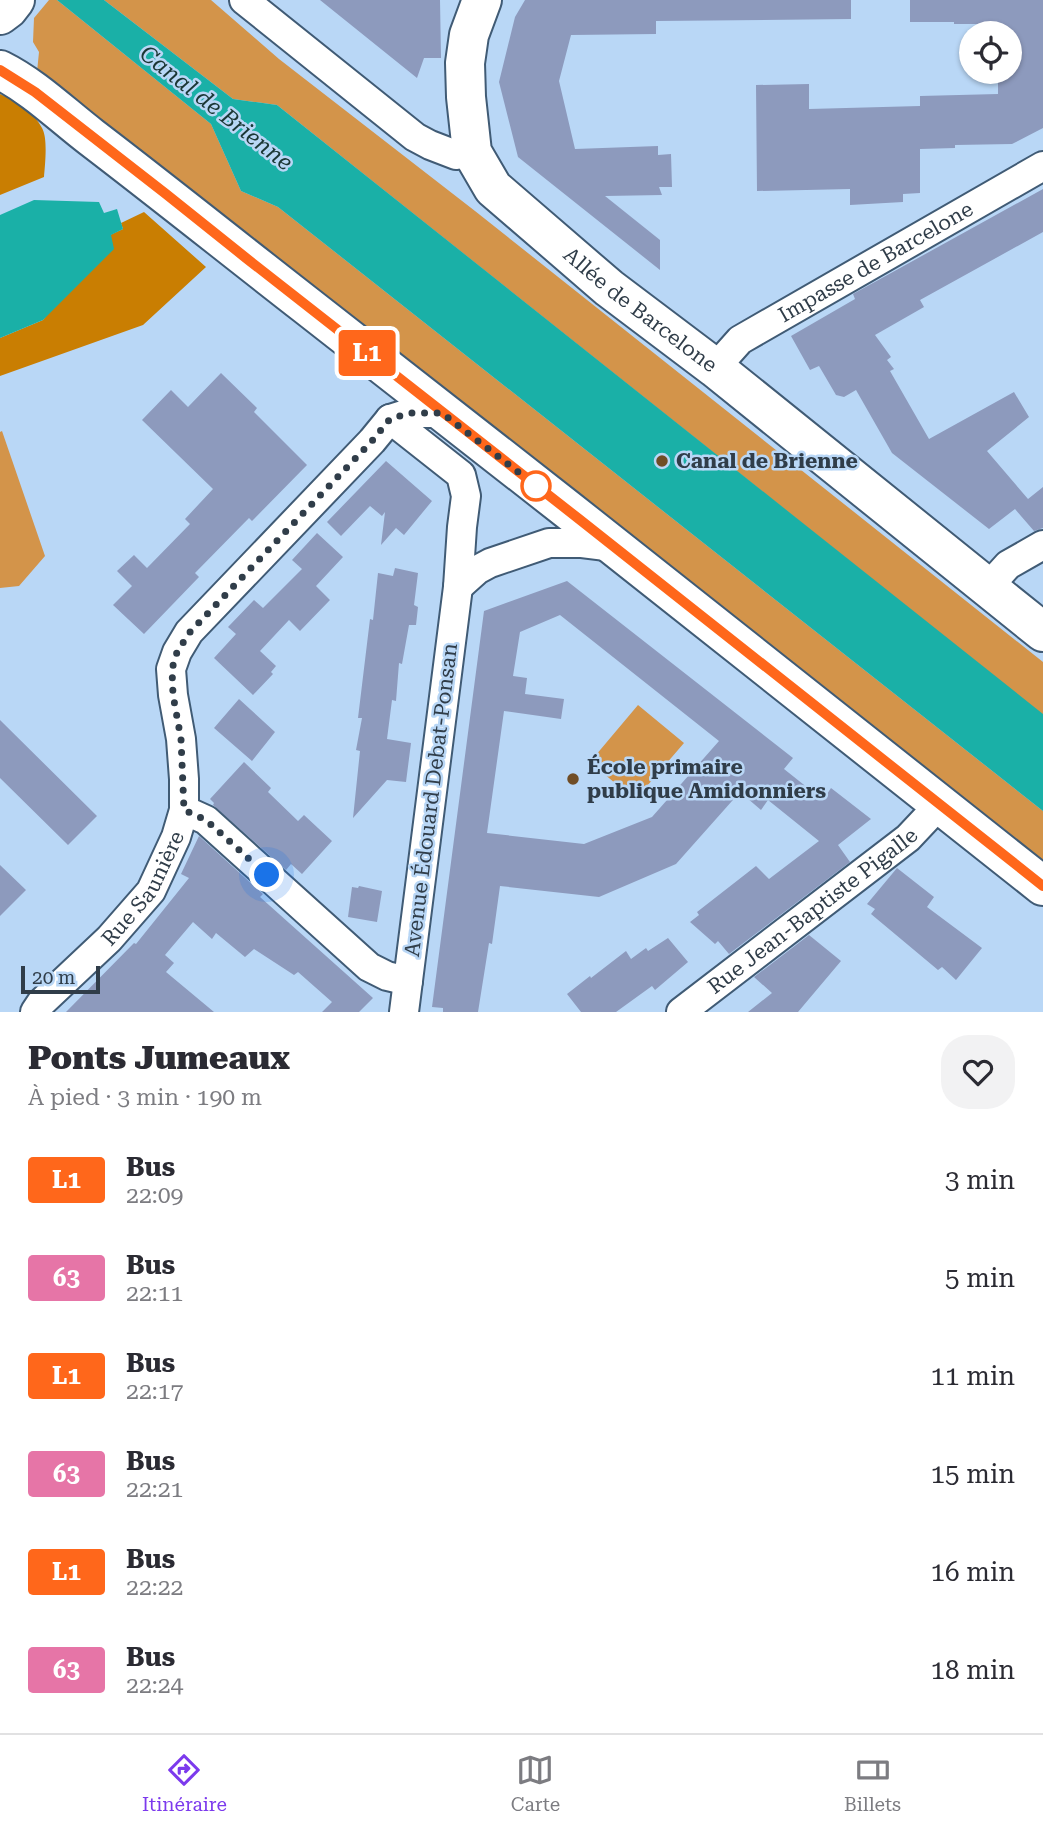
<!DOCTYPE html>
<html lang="fr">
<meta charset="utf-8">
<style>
body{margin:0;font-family:"Roboto Serif",serif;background:#f2f2f3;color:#2b2b33;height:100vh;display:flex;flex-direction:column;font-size:26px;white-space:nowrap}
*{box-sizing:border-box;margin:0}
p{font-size:23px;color:#7c7c81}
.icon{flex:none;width:38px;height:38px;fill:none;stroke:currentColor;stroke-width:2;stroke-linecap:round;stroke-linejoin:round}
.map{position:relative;height:1012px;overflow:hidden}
.sheet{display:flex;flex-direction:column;background:#fff;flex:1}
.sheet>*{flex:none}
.badge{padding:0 14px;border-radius:5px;font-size:24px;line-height:46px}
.fabs{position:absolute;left:959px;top:21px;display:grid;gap:14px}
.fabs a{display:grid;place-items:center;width:63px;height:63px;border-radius:50%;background:#fff;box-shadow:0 2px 5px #0004;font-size:35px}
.scale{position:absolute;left:21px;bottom:18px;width:79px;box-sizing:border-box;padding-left:7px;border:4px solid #303d49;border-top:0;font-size:19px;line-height:24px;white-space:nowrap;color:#303d49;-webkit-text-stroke:5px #b9d7f6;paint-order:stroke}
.you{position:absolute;width:35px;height:35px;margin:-18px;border:5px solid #fff;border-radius:50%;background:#1a73e8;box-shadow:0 0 0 10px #1a73e833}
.map>.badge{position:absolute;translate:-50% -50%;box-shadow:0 0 0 4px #fff}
.round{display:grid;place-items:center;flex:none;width:74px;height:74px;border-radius:28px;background:#f2f2f3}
.head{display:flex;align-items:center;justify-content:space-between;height:119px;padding:0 28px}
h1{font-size:33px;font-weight:800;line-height:52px}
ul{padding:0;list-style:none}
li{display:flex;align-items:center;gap:21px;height:98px;padding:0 28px}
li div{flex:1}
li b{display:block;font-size:26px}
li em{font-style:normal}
li .badge{min-width:77px;font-weight:700;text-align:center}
.dock{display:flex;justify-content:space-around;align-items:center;height:98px;border-top:2px solid #e1e1e2;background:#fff;font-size:19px;color:#7c7c81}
.dock a{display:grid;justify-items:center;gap:4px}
.dock .selected{color:#7c3aed}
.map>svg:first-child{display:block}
.green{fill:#d3944a}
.forest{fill:#c97e02}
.water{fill:#1ab0a7}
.building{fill:#8d9abd;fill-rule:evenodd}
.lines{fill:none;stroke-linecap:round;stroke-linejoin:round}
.street-casing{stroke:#405b75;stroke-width:32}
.secondary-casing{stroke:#405b75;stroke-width:42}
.primary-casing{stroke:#405b75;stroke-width:42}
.street{stroke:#fff;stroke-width:28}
.secondary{stroke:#fff;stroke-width:38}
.primary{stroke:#fff;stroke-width:38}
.line-casing{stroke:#fff;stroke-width:16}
.line{stroke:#ff671b;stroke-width:10}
.walk{stroke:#303d49;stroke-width:7;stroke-dasharray:0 12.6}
.poi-dot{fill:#704d26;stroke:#b9d7f6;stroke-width:2.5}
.stop-dot{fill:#fff;stroke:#ff671b;stroke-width:3.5}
.labels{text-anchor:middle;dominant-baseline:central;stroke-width:5;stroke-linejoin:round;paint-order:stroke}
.street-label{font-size:21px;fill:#303d49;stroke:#b9d7f6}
.poi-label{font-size:21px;font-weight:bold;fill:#303d49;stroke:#b9d7f6;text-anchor:start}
.water-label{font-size:23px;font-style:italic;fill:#1b3735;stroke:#b9d7f6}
</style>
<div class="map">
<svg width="1043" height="1012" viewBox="0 0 1043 1012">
<rect width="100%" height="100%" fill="#b9d7f6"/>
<path class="green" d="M49 0H57L211 124 241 191 278 207 1043 811V863L37 72 39 52 33 42 34 18Z
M104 0H211L279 59 475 211 1043 662V715L277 105 233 99Z
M2 431 45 556 19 586 0 588V432Z
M638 705 684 743 635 800 590 762Z"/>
<path class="forest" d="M0 94C16 101 34 112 42 128 48 138 45 165 44 177L0 195Z
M144 212 206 267 143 325 0 376V338L43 320 110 235 123 229 121 223Z"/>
<path class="water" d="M57 0H104L233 99 277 105 1043 714V811L278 207 241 191 211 124Z
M34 200 99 202 104 213 117 209 123 229 111 235 114 249 43 320 0 338V215Z"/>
<path class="building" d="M320 0H440L441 58H424L417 78Z
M525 0H851V19L656 21V34L571 35 559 81 575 149 658 146V155L671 154 672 187H659L662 195 605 196 660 240V270L518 157 499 82 515 17Z
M910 0H1043V128L1012 144 955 145V148L920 149V193L903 194V202L850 205V189L757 191 756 85 809 84V109L920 106V96L998 94V72H1010V33H998L997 24H954V22H910Z
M1043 189V232L920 300 924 307 875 335 891 357 887 360 894 369 890 371 929 439 1014 392 1029 417 987 451 1028 499 1043 487V528L1034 531 1015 509 989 529 892 453 856 390 844 397 836 395 819 366 810 370 791 336 855 299 853 294Z
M221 373 257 408 254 412 307 465 252 521 249 518 195 573 199 577 144 634 113 605 132 586 117 571 134 555 147 568 190 524 185 519 213 489 142 420 171 390 188 407Z
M386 461 432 501 404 535 396 528 381 545 385 512 382 516 370 506 341 536 327 522Z
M317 533 343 557 316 586 330 600 300 631 289 620 260 651 276 666 271 672 273 674 253 695 214 658 236 634 228 627 254 600 263 608 302 569 292 560Z
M395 568 418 573 414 605 418 607 416 625H409L402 664 399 663 396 701 392 700 387 739 411 743 406 782 387 780 353 818 360 751 356 750 362 718H358L370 619 373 620 378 573 393 576Z
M567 581 793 758 784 769 823 800 831 788 871 819 838 845 850 862 729 954 718 941 715 944 690 922 699 915 697 912 756 866 769 879 819 841 768 800 761 810 740 792 676 864 599 897 500 886 492 944 489 943 478 1012H443V1008L432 1007 484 611ZM560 615 719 741 652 817 584 844 487 833 504 711 561 719 564 699 525 694 527 678 513 676 520 632Z
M239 699 275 732 252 761 214 728Z
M0 720 97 816 68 845 0 778Z
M244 762 271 788 268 792 298 821 304 815 332 841 302 874 291 864 286 870 213 805 214 803 210 799Z
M199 836 263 894 260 897 373 998 359 1012H322L332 1002 298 972 294 975 254 949 245 957 216 933 212 939 193 922 165 955 174 963 166 972 214 1012H66L134 943 136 944 189 878 181 874Z
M0 865 26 890 0 916Z
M897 868 934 897 927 907 982 948 956 980 942 967 938 970 871 914 875 909 867 904Z
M359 886 382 891 377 922 348 917 352 887 358 888Z
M809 935 841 961 798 1012H748L772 993 754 977Z
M668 938 688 962 655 990 652 986 616 1012H581L567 994 590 976 591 978 626 951 631 959 646 948 648 951Z"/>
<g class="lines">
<defs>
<g id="street">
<path d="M244 0 415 137 430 145 456 155 472 152"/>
<path id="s1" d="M715 368 740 340 1043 166"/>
<path d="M390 419 461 475 466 496 462 527 458 587 404 1012"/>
<path d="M458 587 477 570 490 563 549 543H582L614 547"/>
<path d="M988 587 1008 565 1043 545"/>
<path d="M184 810 206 820 369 967 387 976 408 981"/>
<path id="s2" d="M35 1012 41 1003 109 939 151 891 176 837 184 810V779L181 739 173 695 171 669 177 652 189 632 372 441 390 419 409 413H442"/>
<path id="s3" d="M681 1012 908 838 940 804"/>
</g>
<g id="secondary">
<path id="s4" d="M482 0 469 35 465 63 466 97 472 152 493 188 609 288 715 368 1043 632"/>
<path d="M0 70C34 87 61 114 91 137 163 192 234 249 306 305 553 497 798 691 1043 886"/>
</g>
<path id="primary" d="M0 15 8 9 15 0"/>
</defs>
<use href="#street" class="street-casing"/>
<use href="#secondary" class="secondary-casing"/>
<use href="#primary" class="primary-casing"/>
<use href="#street" class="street"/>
<use href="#secondary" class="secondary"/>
<use href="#primary" class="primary"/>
</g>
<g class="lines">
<defs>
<path id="line" d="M0 70 35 92 166 194 246 258 579 519 1043 886"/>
</defs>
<use href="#line" class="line-casing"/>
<use href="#line" class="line"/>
<path class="walk" d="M267 875 206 820 184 810 181 739 173 695 172 669 177 652 190 632 372 441 390 419 409 413H442L544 492 536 486"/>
</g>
<g class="poi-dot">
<circle cx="662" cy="461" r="7"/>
<circle cx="573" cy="779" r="7"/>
</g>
<circle class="stop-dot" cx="536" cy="486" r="14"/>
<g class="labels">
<g class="street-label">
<text stroke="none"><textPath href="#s1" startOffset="194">Impasse de Barcelone</textPath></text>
<text stroke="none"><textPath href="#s4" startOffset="388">Allée de Barcelone</textPath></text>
<text transform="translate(431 800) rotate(-83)">Avenue Édouard Debat-Ponsan</text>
<text stroke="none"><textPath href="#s2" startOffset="166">Rue Saunière</textPath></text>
<text stroke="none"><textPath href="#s3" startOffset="166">Rue Jean-Baptiste Pigalle</textPath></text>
</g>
<g class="poi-label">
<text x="676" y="461">Canal de Brienne</text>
<text x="587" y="767">École primaire<tspan x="587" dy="24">publique Amidonniers</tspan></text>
</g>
<g class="water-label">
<text transform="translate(216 108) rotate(38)">Canal de Brienne</text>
</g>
</g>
</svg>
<div class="fabs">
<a><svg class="icon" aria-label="locate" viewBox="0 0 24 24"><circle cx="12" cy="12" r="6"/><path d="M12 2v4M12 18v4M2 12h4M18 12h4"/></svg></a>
</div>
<div class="scale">20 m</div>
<div class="you" style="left:267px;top:875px"></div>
<b class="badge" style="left:367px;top:353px;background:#ff671b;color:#fff">L1</b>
</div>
<section class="sheet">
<div class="head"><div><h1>Ponts Jumeaux</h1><p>À pied · 3 min · 190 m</p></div><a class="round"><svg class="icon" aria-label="heart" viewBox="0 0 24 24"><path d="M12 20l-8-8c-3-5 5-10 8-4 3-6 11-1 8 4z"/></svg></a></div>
<ul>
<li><span class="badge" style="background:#ff671b;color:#fff">L1</span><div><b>Bus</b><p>22:09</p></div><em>3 min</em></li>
<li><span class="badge" style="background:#e675a7;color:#fff">63</span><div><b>Bus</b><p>22:11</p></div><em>5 min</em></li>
<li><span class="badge" style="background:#ff671b;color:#fff">L1</span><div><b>Bus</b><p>22:17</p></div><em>11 min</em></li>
<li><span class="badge" style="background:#e675a7;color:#fff">63</span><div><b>Bus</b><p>22:21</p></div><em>15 min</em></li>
<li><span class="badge" style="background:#ff671b;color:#fff">L1</span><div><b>Bus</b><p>22:22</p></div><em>16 min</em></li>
<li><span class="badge" style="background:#e675a7;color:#fff">63</span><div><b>Bus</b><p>22:24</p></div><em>18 min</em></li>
</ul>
</section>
<nav class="dock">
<a class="selected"><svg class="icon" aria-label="directions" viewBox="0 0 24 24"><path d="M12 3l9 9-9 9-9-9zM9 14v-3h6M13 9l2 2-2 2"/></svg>Itinéraire</a>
<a><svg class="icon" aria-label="map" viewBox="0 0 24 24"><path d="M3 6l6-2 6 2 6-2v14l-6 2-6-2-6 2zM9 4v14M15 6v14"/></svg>Carte</a>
<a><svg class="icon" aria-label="tickets" viewBox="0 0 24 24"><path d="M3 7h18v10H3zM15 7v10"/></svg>Billets</a>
</nav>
